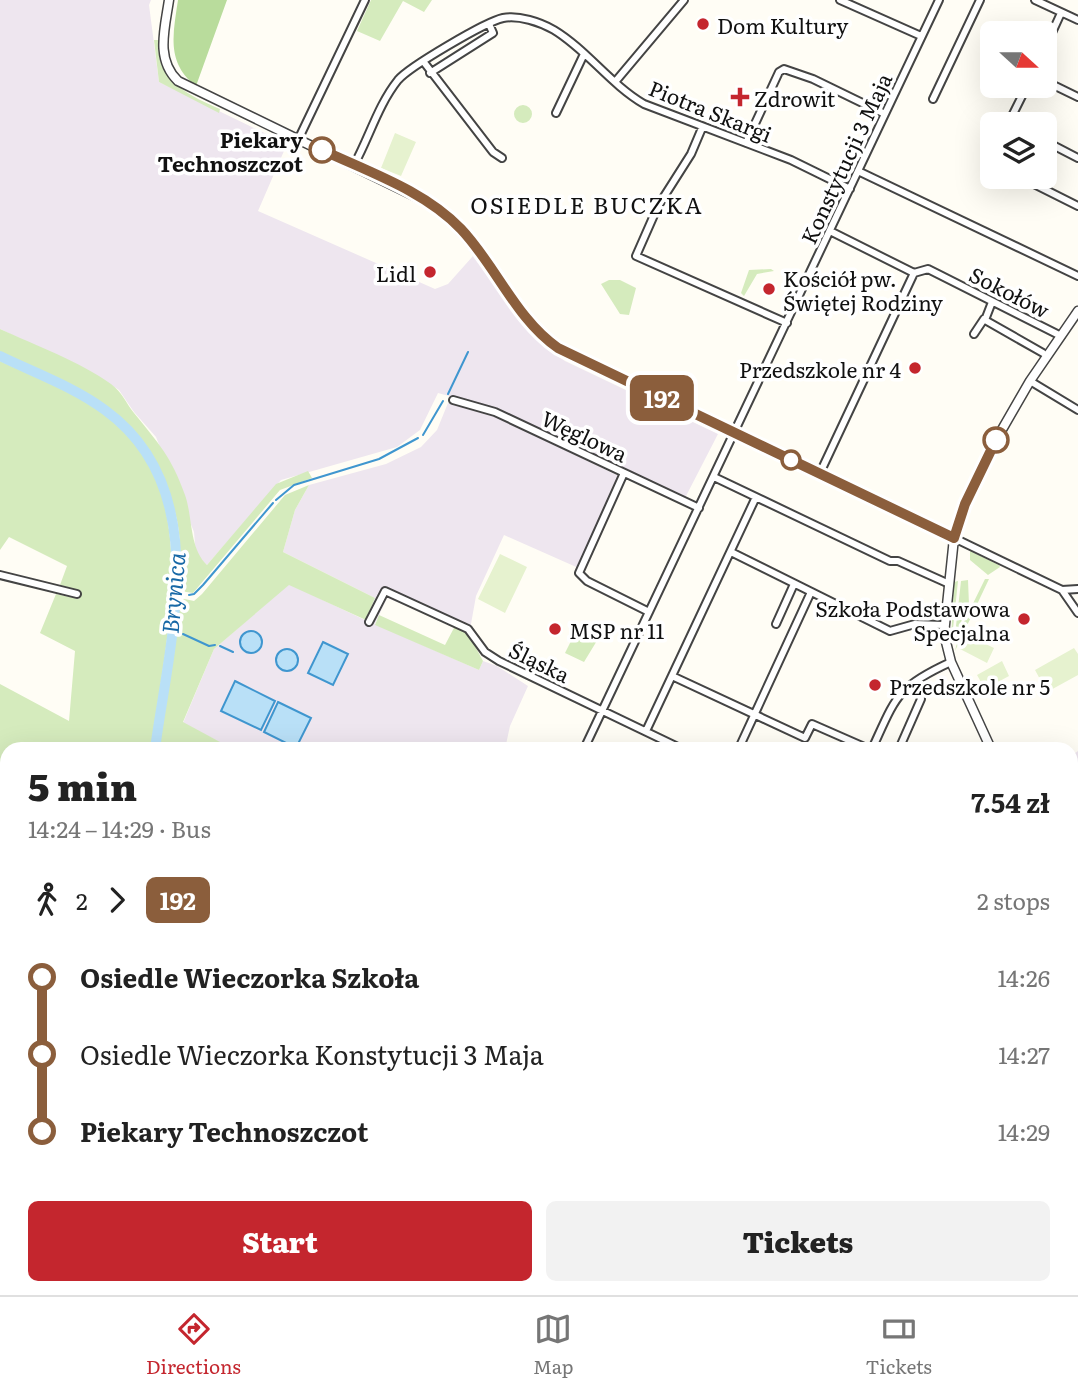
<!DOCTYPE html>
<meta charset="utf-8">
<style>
body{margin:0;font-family:Literata,serif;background:#f2f2f2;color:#222;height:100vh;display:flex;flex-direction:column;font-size:26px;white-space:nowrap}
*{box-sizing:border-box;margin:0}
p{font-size:23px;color:#767676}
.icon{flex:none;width:38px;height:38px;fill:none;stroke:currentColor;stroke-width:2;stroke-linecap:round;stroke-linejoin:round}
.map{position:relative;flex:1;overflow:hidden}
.drawer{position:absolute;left:0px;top:742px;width:1078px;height:553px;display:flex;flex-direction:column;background:#fff;border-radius:21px 21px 0 0;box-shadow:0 7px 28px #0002}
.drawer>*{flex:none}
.badge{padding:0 14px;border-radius:10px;font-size:24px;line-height:46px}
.needle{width:46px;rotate:111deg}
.controls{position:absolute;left:980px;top:21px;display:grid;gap:14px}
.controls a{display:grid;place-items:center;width:77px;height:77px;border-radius:10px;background:#fff;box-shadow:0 7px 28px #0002;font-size:35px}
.map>.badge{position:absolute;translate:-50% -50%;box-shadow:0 0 0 4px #fff}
.legs{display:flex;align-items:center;gap:10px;height:77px;padding:0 28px;font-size:23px}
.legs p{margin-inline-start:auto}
.head{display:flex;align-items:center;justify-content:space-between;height:119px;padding:0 28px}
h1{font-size:38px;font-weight:800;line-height:52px}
.cta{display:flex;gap:14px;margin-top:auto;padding:14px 28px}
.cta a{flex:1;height:80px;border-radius:10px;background:#c4262e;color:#fff;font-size:28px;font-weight:800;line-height:80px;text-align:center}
.cta a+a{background:#f2f2f2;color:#222}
ul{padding:0 28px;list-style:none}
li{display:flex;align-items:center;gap:24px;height:77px;font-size:26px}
li i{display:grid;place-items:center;width:10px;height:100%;margin:0 9px;background:currentColor}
li i::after{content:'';width:18px;height:18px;margin:-9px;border:5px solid;border-radius:50%;background:#fff}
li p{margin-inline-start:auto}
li:first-child i{background:linear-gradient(#0000 50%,currentColor 0)}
li:last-child i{background:linear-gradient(currentColor 50%,#0000 0)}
.menu{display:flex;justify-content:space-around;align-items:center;height:98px;border-top:2px solid #e0e0e0;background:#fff;font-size:19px;color:#767676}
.menu a{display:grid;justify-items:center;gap:4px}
.menu .selected{color:#c4262e}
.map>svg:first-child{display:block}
.industrial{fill:#eee6ef}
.green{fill:#d5ebbd}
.forest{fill:#b9dc9c}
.pitch{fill:#e6f2cf}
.water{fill:#b9e0f7;stroke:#3f96cf;stroke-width:2}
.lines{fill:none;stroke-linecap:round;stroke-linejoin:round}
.stream{stroke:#3f96cf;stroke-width:2}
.river{stroke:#b9e0f7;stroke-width:10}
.minor-casing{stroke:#444;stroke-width:10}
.tertiary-casing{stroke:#444;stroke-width:11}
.minor{stroke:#fff;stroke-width:6}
.tertiary{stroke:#fff;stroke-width:8}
.line-1-casing{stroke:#fff;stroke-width:16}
.line-1{stroke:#8b5e3c;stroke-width:10}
.poi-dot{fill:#c4262e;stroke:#fff;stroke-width:2.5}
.stop-1-dot{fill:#fff;stroke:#8b5e3c;stroke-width:3.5}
.labels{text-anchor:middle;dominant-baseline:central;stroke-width:7;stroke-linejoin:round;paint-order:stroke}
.poi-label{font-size:21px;fill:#111;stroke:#fff;text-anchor:start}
.street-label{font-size:21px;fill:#111;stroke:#fff}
.stop-label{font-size:21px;font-weight:bold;fill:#111;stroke:#fff;text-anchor:end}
.neighbourhood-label{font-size:23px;letter-spacing:2px;fill:#111;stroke:#fff}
.water-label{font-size:23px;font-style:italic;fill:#1768a6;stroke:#fff}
</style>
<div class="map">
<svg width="1078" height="1295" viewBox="0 0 1078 1295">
<rect width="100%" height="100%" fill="#fffdf5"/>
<path class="industrial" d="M0 0H151L149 5 159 82 287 144 258 211 435 289 448 284 473 256 517 316 546 348 565 361 718 434 685 498 500 410 438 393 420 430 397 447 281 480 207 565 196 555 194 532 156 437 134 412 119 390 99 377 0 329Z
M448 403 496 417 625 479 583 570 504 535 476 596 469 635 440 619 387 598 375 624 479 670 483 661 497 666 528 686 510 726 505 749H233L183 723 214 649 289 584 365 620 375 598 283 552 295 510 309 485 386 464 421 447 437 430Z
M1078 751V810L1071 812V756Z"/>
<path class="green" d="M371 0H432L424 12 403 1 380 41 357 31Z
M154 40H159C153 79 190 96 220 109L219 113 159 82Z
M514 114a9 9 0 1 1 18 0a9 9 0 1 1-18 0Z
M771 269 774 271 757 274 744 296 741 293 749 270Z
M609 280H620L636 288 629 315 620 314 601 284Z
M0 329C35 345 81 362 111 384 122 392 126 403 134 413 159 444 171 456 185 495 193 518 189 548 207 565L276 484 308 471 312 478 280 490 193 593 180 591C180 566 182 540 176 516 153 420 81 391 0 353Z
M0 361C36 378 77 393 109 417 207 493 164 645 151 749H7V1242L0 1254V684L69 721 75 651 40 633 56 594 79 599 81 591 60 585 67 566 9 537 0 550Z
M309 485 295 510 283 552 375 598 366 620 289 585 214 649 183 722 233 749H159L180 598 194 601 202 594 285 495Z
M970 551 999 565 1000 567 988 575 970 560Z
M985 579H989L955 651 960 630Z
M968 580 969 605 955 635 961 581Z
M958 581 952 638 951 640 954 582Z
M379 615 445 645 455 626 469 635 483 661 479 670 375 625Z
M577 629 598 639 584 662 565 653Z
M7 1258V1288H413L402 1295H0V1269Z
M478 1288H760L755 1295H476Z"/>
<path class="forest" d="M178 0H227L196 86C166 63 173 34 178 0Z
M413 1288H449L444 1295H402Z"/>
<path class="pitch" d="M395 133 416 142 401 176 381 168Z
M500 554 527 567 505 613 478 599Z
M967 635 994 648 987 663 960 649Z
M1074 648 1078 654V675L1047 692 1035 670Z
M1002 661 1009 676 985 689 977 675Z"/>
<path class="water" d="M240 642a11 11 0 1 1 22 0a11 11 0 1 1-22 0Z
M323 642 348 654 333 685 308 673Z
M276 660a11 11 0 1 1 22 0a11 11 0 1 1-22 0Z
M235 681 275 701 261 730 221 711Z
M278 702 311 718 296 748 264 732Z"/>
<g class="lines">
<path class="stream" d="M448 394 468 352
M423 435 443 401
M276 500 294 485 379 459 418 438
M175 593 181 594
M189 595 194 594 203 585 273 503
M171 632 175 633
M183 634 209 646 215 645
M220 646 233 652
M455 1295 462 1290 474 1294V1288"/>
<path class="river" d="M0 356C35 373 74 387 105 410 214 489 170 637 155 749
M0 1261 7 1250"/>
<defs>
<path id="minor" d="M840 0 921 36
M1035 0 1078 20
M1045 48 1061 13
M423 61 493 152 502 158
M430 73 493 33 489 24
M1045 81 1078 97
M615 82 684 0
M933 99 980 0
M556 113 584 54
M1008 124 1027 86
M702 128 691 154 658 206 636 256 787 323
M298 140 365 0
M1045 141 1078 158
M746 143 779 72 784 69 813 79 885 114
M992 158V162
M354 165C369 138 378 105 398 80 409 67 485 22 503 18 519 15 540 22 554 30 587 50 610 84 644 104L791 160 850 189
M858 171 1078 276
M1020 177 1078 206
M830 231 914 273 928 269 938 274 1061 336
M992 302 985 320 1043 353
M974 334 984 319
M1030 381 1078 410
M453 400 495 412 699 508
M624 473 579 573 587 581 649 612
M820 473 914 273
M714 477 890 561H898L947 583
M954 538 1062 590 1078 613
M731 552 890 631 915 624 943 625
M0 575 77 594
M1062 590 1078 589
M369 622 385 591 468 629 485 652 499 661 682 749
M776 624 794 584
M672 676 805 738 812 724 869 749
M646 731 756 497
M739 748 811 592
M584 749 939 0
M872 749C896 697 896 687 951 662
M899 749 921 699 917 681
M1071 814 1078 812
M1071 883 1078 882
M1071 952H1078
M1071 1026H1078
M1071 1089H1078
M1071 1227H1078
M1071 1255 1078 1271
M793 1288 805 1295
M963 1295 968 1288"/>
<path id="tertiary" d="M169 0C165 28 155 59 178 81L431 204C484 242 507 312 558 348L954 538
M991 749 951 662 944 634 954 538 965 504 996 440 1030 381 1078 311
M990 1288 991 1295"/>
</defs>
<use href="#minor" class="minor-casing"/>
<use href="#tertiary" class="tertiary-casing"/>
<use href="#minor" class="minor"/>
<use href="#tertiary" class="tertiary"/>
</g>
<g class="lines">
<defs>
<path id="line-1" d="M322 150C369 172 425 191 461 229 496 266 516 319 558 348L954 538 965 504 996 440"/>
</defs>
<use href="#line-1" class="line-1-casing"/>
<use href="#line-1" class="line-1"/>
</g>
<g class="poi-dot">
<circle cx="703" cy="24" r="7"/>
<path d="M736.5 86.5h7v7h7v7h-7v7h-7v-7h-7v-7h7z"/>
<circle cx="430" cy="272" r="7"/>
<circle cx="769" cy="289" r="7"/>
<circle cx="915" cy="368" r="7"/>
<circle cx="1024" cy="619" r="7"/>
<circle cx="555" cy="629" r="7"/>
<circle cx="875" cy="685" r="7"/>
</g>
<g class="stop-1-dot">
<circle cx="322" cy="150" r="12"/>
<circle cx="996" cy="440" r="12"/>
<circle cx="791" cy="460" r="9"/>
</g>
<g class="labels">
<g class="poi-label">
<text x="717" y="24">Dom Kultury</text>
<text x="754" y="97">Zdrowit</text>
<text x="416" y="272" text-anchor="end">Lidl</text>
<text x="783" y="277">Kościół pw.<tspan x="783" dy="24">Świętej Rodziny</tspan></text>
<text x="901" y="368" text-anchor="end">Przedszkole nr 4</text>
<text x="1010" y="607" text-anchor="end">Szkoła Podstawowa<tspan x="1010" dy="24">Specjalna</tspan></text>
<text x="569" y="629">MSP nr 11</text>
<text x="889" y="685">Przedszkole nr 5</text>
</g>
<g class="street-label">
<text transform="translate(711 110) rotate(22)">Piotra Skargi</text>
<text transform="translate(845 158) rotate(-65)">Konstytucji 3 Maja</text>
<text transform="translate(1010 291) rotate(27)">Sokołów</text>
<text transform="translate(585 435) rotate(25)">Węglowa</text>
<text transform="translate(540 661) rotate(26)">Śląska</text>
</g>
<g class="stop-label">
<text x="303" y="138">Piekary<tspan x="303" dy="24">Technoszczot</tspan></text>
</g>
<g class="neighbourhood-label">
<text x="587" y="204">OSIEDLE BUCZKA</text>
</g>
<g class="water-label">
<text transform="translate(172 593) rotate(-85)">Brynica</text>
</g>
</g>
</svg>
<div class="controls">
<a><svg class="needle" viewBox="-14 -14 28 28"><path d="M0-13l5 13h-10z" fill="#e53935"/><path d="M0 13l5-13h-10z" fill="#767676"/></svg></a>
<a><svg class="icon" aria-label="layers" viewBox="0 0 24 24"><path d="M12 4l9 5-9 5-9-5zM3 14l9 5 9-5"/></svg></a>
</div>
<b class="badge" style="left:662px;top:398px;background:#8b5e3c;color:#fff">192</b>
<section class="drawer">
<div class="head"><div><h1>5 min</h1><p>14:24 – 14:29 · Bus</p></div><b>7.54 zł</b></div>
<div class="legs"><svg class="icon" aria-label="walk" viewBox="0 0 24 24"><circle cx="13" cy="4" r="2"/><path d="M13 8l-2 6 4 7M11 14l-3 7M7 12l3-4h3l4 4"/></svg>2<svg class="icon" aria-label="forward" viewBox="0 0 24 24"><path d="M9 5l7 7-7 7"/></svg><b class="badge" style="background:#8b5e3c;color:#fff">192</b><p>2 stops</p></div>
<ul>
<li><i style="color:#8b5e3c"></i><b>Osiedle Wieczorka Szkoła</b><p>14:26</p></li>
<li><i style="color:#8b5e3c"></i><span>Osiedle Wieczorka Konstytucji 3 Maja</span><p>14:27</p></li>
<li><i style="color:#8b5e3c"></i><b>Piekary Technoszczot</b><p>14:29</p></li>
</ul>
<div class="cta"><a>Start</a><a>Tickets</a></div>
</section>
</div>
<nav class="menu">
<a class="selected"><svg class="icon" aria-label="directions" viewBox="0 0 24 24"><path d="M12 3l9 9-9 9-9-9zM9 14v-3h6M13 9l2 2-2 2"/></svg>Directions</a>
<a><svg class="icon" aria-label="map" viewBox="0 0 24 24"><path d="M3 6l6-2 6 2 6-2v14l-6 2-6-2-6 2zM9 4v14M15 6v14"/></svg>Map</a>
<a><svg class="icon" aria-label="tickets" viewBox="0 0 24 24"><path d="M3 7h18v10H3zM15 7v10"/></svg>Tickets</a>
</nav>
